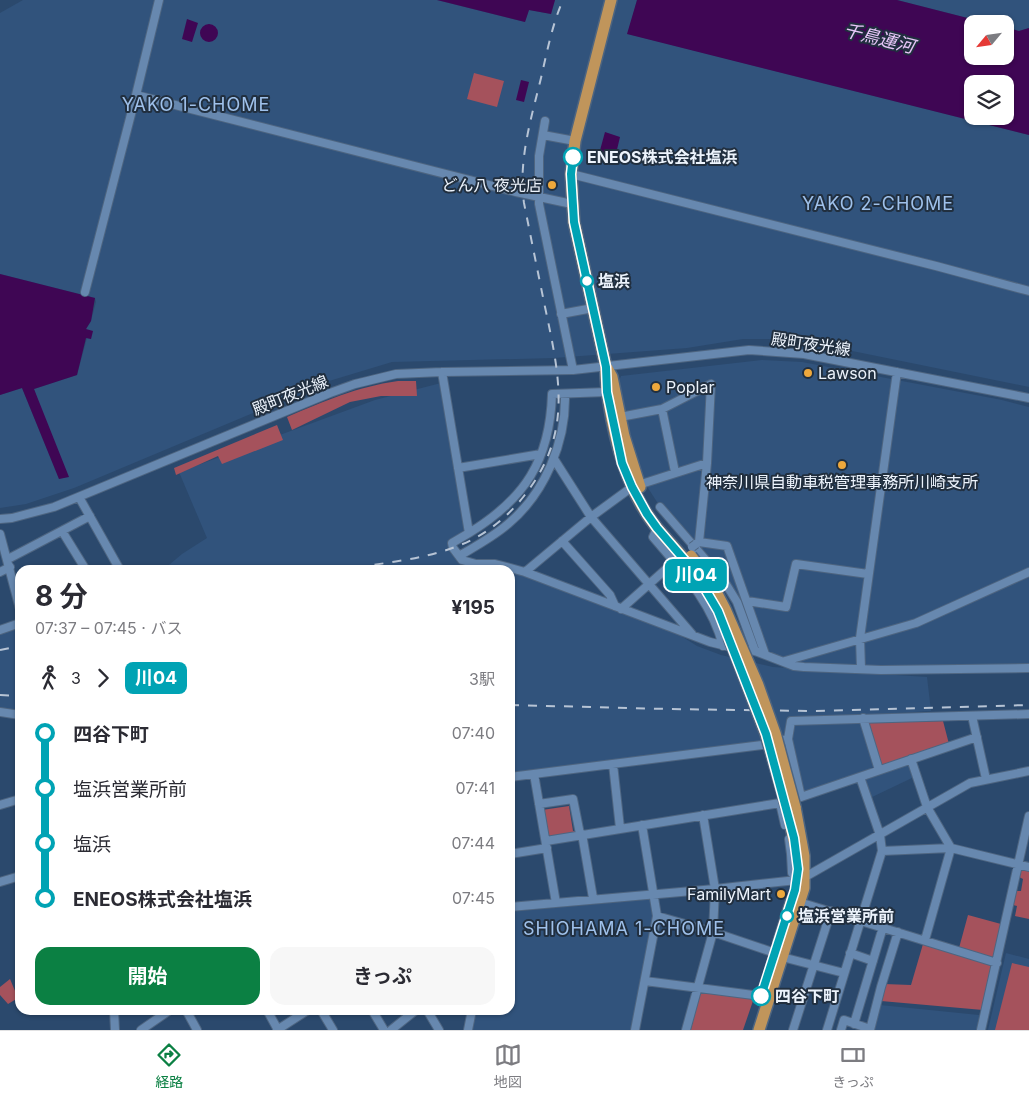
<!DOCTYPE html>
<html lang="ja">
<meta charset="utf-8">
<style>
body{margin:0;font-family:Inter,"Noto Sans JP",sans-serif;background:#f7f7f7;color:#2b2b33;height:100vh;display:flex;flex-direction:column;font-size:19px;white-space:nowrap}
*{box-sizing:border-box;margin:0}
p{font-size:16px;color:#7c7c81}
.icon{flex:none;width:28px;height:28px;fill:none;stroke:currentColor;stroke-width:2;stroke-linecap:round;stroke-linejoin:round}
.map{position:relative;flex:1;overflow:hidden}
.drawer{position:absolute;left:15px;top:565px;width:500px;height:450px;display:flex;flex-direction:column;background:#fff;border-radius:15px;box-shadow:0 1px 4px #0004}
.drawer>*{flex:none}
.badge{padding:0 10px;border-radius:8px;font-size:18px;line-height:32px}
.needle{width:32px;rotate:241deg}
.fabs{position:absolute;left:964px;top:15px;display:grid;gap:10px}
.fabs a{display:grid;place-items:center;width:50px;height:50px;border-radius:10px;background:#fff;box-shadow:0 1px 4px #0004;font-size:25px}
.map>.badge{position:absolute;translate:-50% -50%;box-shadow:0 0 0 2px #fff}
.legs{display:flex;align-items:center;gap:8px;height:55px;padding:0 20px;font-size:16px}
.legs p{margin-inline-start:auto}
.headline{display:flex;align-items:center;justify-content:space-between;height:85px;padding:0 20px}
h1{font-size:28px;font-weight:700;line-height:38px}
.cta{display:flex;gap:10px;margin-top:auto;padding:10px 20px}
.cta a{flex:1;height:58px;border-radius:15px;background:#0b8043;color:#fff;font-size:20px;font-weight:700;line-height:58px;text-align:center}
.cta a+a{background:#f7f7f7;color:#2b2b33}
ul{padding:0 20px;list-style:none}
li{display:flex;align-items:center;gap:18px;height:55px;font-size:19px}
li i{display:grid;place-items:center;width:8px;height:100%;margin:0 6px;background:currentColor}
li i::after{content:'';width:12px;height:12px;margin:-6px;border:4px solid;border-radius:50%;background:#fff}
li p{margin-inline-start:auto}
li:first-child i{background:linear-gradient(#0000 50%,currentColor 0)}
li:last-child i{background:linear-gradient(currentColor 50%,#0000 0)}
.tab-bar{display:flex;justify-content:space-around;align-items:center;height:70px;border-top:1px solid #e1e1e2;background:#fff;font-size:14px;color:#7c7c81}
.tab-bar a{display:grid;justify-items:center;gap:2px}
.tab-bar .selected{color:#0b8043}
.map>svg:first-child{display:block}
.built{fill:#31537c}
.green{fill:#a5525c}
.water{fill:#3f0654;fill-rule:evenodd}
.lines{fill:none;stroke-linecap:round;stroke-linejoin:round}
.minor-casing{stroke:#4e6580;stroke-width:10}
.highway-casing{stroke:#4e6580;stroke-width:14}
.minor{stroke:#6788af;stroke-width:8}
.highway{stroke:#c0955b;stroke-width:11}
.rail{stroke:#b7c4d5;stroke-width:2;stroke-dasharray:9 9;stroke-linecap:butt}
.minor-bridge-casing{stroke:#4e6580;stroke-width:10;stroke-linecap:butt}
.highway-bridge-casing{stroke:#4e6580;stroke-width:14;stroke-linecap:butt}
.minor-bridge{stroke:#6788af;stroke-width:8}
.highway-bridge{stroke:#c0955b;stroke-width:11}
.line-1-casing{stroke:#fff;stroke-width:11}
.line-1{stroke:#00a3b4;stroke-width:8}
.stop-1-dot{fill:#fff;stroke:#00a3b4;stroke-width:2.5}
.poi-dot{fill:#eea83c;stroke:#212f3f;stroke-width:2}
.labels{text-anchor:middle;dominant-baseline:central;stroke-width:4;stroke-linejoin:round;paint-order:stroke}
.stop-label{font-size:16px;font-weight:bold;fill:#ecf3fc;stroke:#212f3f;text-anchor:start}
.poi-label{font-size:16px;fill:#ecf3fc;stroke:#212f3f;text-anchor:end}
.street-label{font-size:16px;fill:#ecf3fc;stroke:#212f3f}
.water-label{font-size:18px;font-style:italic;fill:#e7c6f8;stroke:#212f3f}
.neighbourhood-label{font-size:18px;letter-spacing:1px;fill:#9fc1eb;stroke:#212f3f}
</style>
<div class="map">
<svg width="1029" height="1030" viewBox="0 0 1029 1030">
<rect width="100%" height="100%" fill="#2b496d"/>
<path class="built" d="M23 0H437L525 22 529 10 551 14 555 0H637L628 34 1029 135V387L813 343 768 339H743L687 348 554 358 392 362 329 381 74 488 26 504 0 508V395L22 388 59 479 62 478 34 389 77 375 87 338 91 339 86 329 91 321 96 302 95 298 0 274V13Z
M897 0H1029V28L1019 31 1005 27V24H991Z
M762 360 802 362 1002 400 1029 407V665L866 667 794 664 789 658 769 655 756 647 737 598 657 502 648 488 640 473 628 430 619 381 621 376Z
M441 383 465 531 453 537 448 543 454 554 462 562 499 570H163L182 554 207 538 179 472 375 400Z
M510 572 552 585 670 629 697 646 721 655 773 667 927 677 931 711 787 719 784 735 762 742 510 775Z
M20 626V710L0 708V633Z
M860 722 862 723 876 769 802 795 791 743 794 723Z
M910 764 914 777 870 798 864 778Z
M652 899 655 916 632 1030H471L475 1010H510V912Z
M1006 953 1029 959V1030H988Z
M880 1005 979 1015 981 1018 978 1030H871Z"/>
<path class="green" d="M474 73 504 81 497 107 467 99Z
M398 381H416L417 396H381L350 402 292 430 287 417C325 401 356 387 398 381Z
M277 425 283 440 222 464 218 456 176 475 174 468Z
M943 721 949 744 884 766 881 764 867 724 869 722Z
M569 806 573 831H577V832L549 838 546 836 542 810Z
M1022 868 1029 870V919L1015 916 1017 906 1013 905 1016 891H1021L1023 879 1019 877Z
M968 915 1001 924 995 957 992 959 959 948Z
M923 944 993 966 983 1010 881 1001 884 984 911 985Z
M1012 963 1029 967V1030H995Z
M10 979 18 998 8 1004 0 995V987Z
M702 991 754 998 743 1030H688L699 992Z"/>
<path class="water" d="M437 0H555L551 14 529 10 525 22Z
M637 0H897L991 24H972V56H1005V27L1019 31 1029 28V135L627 34ZM972 84H1005V116H972Z
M187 19 198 23 192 42 182 39Z
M200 33a9 9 0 1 1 18 0a9 9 0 1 1-18 0Z
M521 80 529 82 524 102 516 100Z
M605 132 620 137 615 158 599 154Z
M0 274 95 298 91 321 86 329 93 331 91 339 86 338 77 375 34 389 69 477 59 479 22 388 0 395Z"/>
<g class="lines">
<defs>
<path id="minor" d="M136 95 159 0
M545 121 539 156V204L573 370
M543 135 575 141
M571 174 936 266 1029 291
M85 292 136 95 516 192 572 204
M561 314 593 308
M442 372 469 533 452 543 453 548 462 560 476 564H495L525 572 710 642 738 649 755 651 794 666 804 667 881 670 1029 668
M662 409 675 472
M620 417 662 409 711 384 707 463 699 542 696 544
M554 459 591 517 692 634
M458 468 541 454
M79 497 120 570
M660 507 724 581 737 602 755 651
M0 519 12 518 54 507 330 393 355 384 396 374 442 372 573 370 749 350 804 354 1029 398
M657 528 653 537C681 570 712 602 723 646
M62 531 86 570
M469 533C525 499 550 460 552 394L607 392
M0 534 20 609
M562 541 610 595 615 606
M699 542 727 546 765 654
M459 556C476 546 493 537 508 524 545 493 566 442 565 395
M8 559 90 516
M0 572 10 567
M525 572 591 517 632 487 707 463
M747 601 786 607 796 564 868 574
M621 609 674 562
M0 630 20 623
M785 661 916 623 1029 572
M861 669 860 638 897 372
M0 712 20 715
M972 716 986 779
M863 718 879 770
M788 739 801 797
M911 759 927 807 951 848 925 940
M613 764 620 828
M534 774 556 903
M510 777 762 745 788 739 791 721 1029 714
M780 803 785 825
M539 804 573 799 580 834
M0 805 20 799
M582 834 593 898
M789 839 791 854 792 873 797 880
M546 841 780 803 801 797 977 737
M882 851 951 848 1029 867
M510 854 547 848
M0 882 20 876
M799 902 997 963
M510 907 715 889 797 880 805 877 970 783 1029 771
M657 916 713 932 775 953
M850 953 873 961
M782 957 844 973
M645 981 761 996
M114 1010 115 1030
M186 1010 197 1030
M267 1010 278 1030
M321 1010 333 1030
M372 1010 384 1030
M427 1010 439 1030
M854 1024 883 927
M141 1030 170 1010
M277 1030 308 1010
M391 1030 416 1010
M468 1030 472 1010
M635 1030 657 916 642 825
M686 1030 713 932 715 889 703 815
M793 1030 831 911
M827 1030 882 851 880 835 860 777
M841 1030 844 1020 870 1029
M870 1030 881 987 898 932
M981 1030 1029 816"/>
<path id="highway" d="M611 0 575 141 571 174 574 222 606 367C605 385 609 402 612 420 620 459 632 497 657 528 666 539 676 549 685 560
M607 368 612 377 624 436 640 487
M787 808 795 845
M779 942 792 900
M759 1030 804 888V856L795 807"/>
</defs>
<use href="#minor" class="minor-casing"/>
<use href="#highway" class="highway-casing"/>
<use href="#minor" class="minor"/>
<use href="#highway" class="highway"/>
<path class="rail" d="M339 570C374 564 422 560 455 547 483 537 506 519 524 496 573 434 560 378 545 307 538 273 531 238 524 203 518 161 531 119 541 78 547 52 552 25 563 0
M0 650 20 646
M0 695 20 696
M510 705 668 709 814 711 1029 705"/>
<defs>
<path id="minor-bridge" d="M692 547 696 544"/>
<path id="highway-bridge" d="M691 556 711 582 725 609 758 685 775 733 795 807
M729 637 766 734 787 808"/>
</defs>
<use href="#minor-bridge" class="minor-bridge-casing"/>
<use href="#highway-bridge" class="highway-bridge-casing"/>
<use href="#minor-bridge" class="minor-bridge"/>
<use href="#highway-bridge" class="highway-bridge"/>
</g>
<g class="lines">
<defs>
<path id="line-1" d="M573 157 571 174 574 222 606 367 607 392 622 463 632 487 647 514 657 528 695 572 718 611 766 734 794 838 798 869 795 890 761 996"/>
</defs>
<use href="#line-1" class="line-1-casing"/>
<use href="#line-1" class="line-1"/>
</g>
<g class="stop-1-dot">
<circle cx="573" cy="157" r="9"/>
<circle cx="587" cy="281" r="6"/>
<circle cx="787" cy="916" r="6"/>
<circle cx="761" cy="996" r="9"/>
</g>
<g class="poi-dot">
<circle cx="552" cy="185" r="5"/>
<circle cx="808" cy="373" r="5"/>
<circle cx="656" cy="387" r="5"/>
<circle cx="842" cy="465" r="5"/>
<circle cx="781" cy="894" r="5"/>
</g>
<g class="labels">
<g class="stop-label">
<text x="587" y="157">ENEOS株式会社塩浜</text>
<text x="598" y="281">塩浜</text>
<text x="798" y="916">塩浜営業所前</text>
<text x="775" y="996">四谷下町</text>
</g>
<g class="poi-label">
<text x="542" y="185">どん八 夜光店</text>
<text x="818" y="373" text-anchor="start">Lawson</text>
<text x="666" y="387" text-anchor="start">Poplar</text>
<text x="842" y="482" text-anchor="middle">神奈川県自動車税管理事務所川崎支所</text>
<text x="771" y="894">FamilyMart</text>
</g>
<g class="street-label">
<text transform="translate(811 344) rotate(8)">殿町夜光線</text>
<text transform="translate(290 395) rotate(-22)">殿町夜光線</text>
</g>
<g class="water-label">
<text transform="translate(879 38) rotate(14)">千鳥運河</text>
</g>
<g class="neighbourhood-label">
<text x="196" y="104">YAKO 1-CHOME</text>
<text x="878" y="203">YAKO 2-CHOME</text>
<text x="624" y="928">SHIOHAMA 1-CHOME</text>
</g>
</g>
</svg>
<div class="fabs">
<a><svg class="needle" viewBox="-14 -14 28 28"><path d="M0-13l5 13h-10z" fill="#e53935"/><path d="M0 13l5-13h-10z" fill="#7c7c81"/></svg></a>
<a><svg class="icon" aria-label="layers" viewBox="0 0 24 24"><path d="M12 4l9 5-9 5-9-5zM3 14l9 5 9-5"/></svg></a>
</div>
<b class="badge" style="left:696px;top:575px;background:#00a3b4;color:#fff">川04</b>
<section class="drawer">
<div class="headline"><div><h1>8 分</h1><p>07:37 – 07:45 · バス</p></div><b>¥195</b></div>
<div class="legs"><svg class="icon" aria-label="walk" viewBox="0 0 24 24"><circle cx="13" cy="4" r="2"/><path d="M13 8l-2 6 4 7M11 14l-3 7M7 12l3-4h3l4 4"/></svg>3<svg class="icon" aria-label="forward" viewBox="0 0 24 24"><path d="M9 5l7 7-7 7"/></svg><b class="badge" style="background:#00a3b4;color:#fff">川04</b><p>3駅</p></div>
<ul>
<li><i style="color:#00a3b4"></i><b>四谷下町</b><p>07:40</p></li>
<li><i style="color:#00a3b4"></i><span>塩浜営業所前</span><p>07:41</p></li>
<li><i style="color:#00a3b4"></i><span>塩浜</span><p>07:44</p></li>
<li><i style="color:#00a3b4"></i><b>ENEOS株式会社塩浜</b><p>07:45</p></li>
</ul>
<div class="cta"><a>開始</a><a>きっぷ</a></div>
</section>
</div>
<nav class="tab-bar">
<a class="selected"><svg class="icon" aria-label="directions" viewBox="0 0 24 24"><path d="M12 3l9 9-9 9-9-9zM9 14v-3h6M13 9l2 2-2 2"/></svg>経路</a>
<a><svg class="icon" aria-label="map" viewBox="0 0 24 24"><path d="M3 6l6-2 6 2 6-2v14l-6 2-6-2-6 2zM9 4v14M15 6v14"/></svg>地図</a>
<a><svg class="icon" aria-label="tickets" viewBox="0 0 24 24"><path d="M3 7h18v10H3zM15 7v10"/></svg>きっぷ</a>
</nav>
